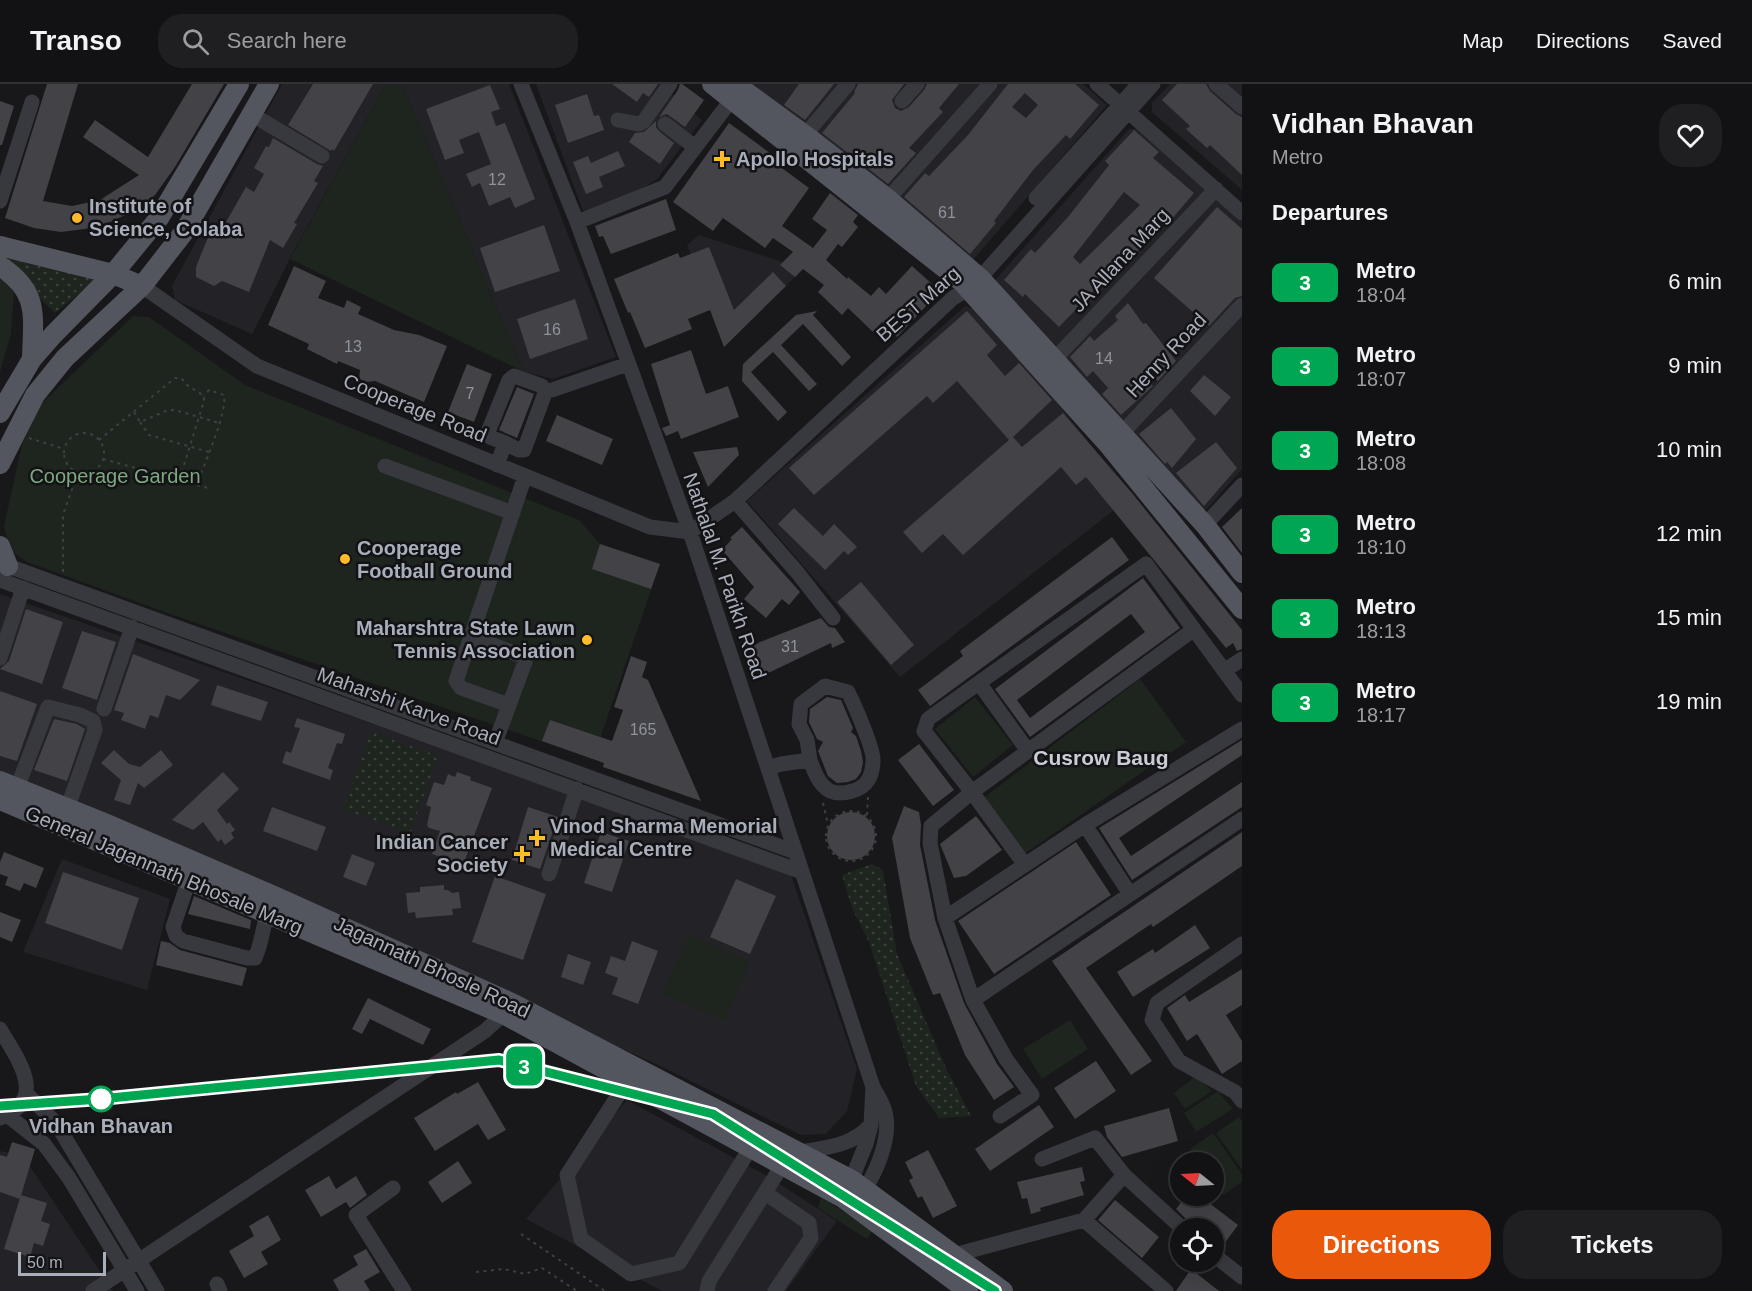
<!DOCTYPE html>
<style>
body{margin:0;font-family:Arial,sans-serif;background:#1f1f22;color:#f1f3f6;height:100vh;display:flex;flex-direction:column;font-size:22px;white-space:nowrap}
*{box-sizing:border-box;margin:0}
p{font-size:20px;color:#9c9da0}
.icon{flex:none;width:33px;height:33px;fill:none;stroke:currentColor;stroke-width:2;stroke-linecap:round;stroke-linejoin:round}
.map{position:relative;flex:1;overflow:hidden}
.panel{display:flex;flex-direction:column;background:#121114;width:510px}
.panel>*{flex:none}
.badge{padding:0 12px;border-radius:9px;font-size:21px;line-height:39px}
.needle{width:39px;rotate:288deg}
.fabs{position:absolute;left:1170px;top:1068px;display:grid;gap:12px}
.fabs a{display:grid;place-items:center;width:54px;height:54px;border-radius:50%;background:#121114;box-shadow:0 6px 24px #0002,0 0 0 2px #313134;font-size:30px}
.scale{position:absolute;left:18px;bottom:15px;width:88px;box-sizing:border-box;padding-left:6px;border:3px solid #a9aebb;border-top:0;font-size:16px;line-height:21px;white-space:nowrap;color:#a9aebb;-webkit-text-stroke:4px #131215;paint-order:stroke}
.map>.badge{position:absolute;translate:-50% -50%;box-shadow:0 0 0 3px #fff}
h2{padding:0 30px;font-size:22px;line-height:54px}
.round{display:grid;place-items:center;flex:none;width:63px;height:63px;border-radius:24px;background:#1f1f22}
.summary{display:flex;align-items:center;justify-content:space-between;height:102px;padding:0 30px}
h1{font-size:28px;font-weight:700;line-height:45px}
.cta{display:flex;gap:12px;margin-top:auto;padding:12px 30px}
.cta a{flex:1;height:69px;border-radius:24px;background:#ea580c;color:#fff;font-size:24px;font-weight:700;line-height:69px;text-align:center}
.cta a+a{background:#1f1f22;color:#f1f3f6}
ul{padding:0;list-style:none}
li{display:flex;align-items:center;gap:18px;height:84px;padding:0 30px}
li div{flex:1}
li b{display:block;font-size:22px}
li em{font-style:normal}
li .badge{min-width:66px;font-weight:700;text-align:center}
header{display:flex;align-items:center;gap:36px;box-sizing:border-box;height:84px;padding:0 30px;background:#121114;border-bottom:2px solid #313134}
header strong{font-size:28px}
nav{display:flex;gap:33px;margin-inline-start:auto;font-size:21px}
.search{width:420px;height:54px;background:#1f1f22;display:flex;align-items:center;gap:15px;box-sizing:border-box;padding:0 21px;border-radius:24px;color:#9c9da0;font-size:22px}
main{display:flex;flex:1;min-height:0}
.map>svg:first-child{display:block}
.built{fill:#232327}
.grass{fill:url(#grass-dots)}
.park{fill:#1d251e}
.water{fill:url(#water-ripples)}
.building{fill:#424247;fill-rule:evenodd}
.lines{fill:none;stroke-linecap:round;stroke-linejoin:round}
.path{stroke:#3e4046;stroke-width:2;stroke-dasharray:3 4.5;stroke-linecap:butt}
.minor{stroke:#38393f;stroke-width:15}
.major{stroke:#54565f;stroke-width:20}
.line-casing{stroke:#fff;stroke-width:14}
.line{stroke:#00a651;stroke-width:9}
.poi-dot{fill:#ffbb2a;stroke:#131215;stroke-width:2}
.stop-dot{fill:#fff;stroke:#00a651;stroke-width:3}
.labels{text-anchor:middle;dominant-baseline:central;stroke-width:5;stroke-linejoin:round;paint-order:stroke}
.number-label{font-size:16px;fill:#8f939e}
.poi-label{font-size:20px;font-weight:bold;fill:#a9aebb;stroke:#131215;text-anchor:start}
.street-label{font-size:20px;fill:#a9aebb;stroke:#131215}
.park-label{font-size:20px;fill:#7ea781;stroke:#131215}
.stop-label{font-size:20px;font-weight:bold;fill:#a9aebb;stroke:#131215}
.neighbourhood-label{font-size:21px;font-weight:bold;fill:#cacdd6;stroke:#131215}
</style>
<header>
<strong>Transo</strong>
<div class="search"><svg class="icon" aria-label="search" viewBox="0 0 24 24"><circle cx="10" cy="10" r="6"/><path d="M15 15l6 6"/></svg>Search here</div>
<nav><a>Map</a><a>Directions</a><a>Saved</a></nav>
</header>
<main>
<div class="map">
<svg width="1242" height="1207" viewBox="0 0 1242 1207">
<defs>
<pattern id="grass-dots" width="8" height="8" patternUnits="userSpaceOnUse" patternTransform="scale(1.5)"><rect width="8" height="8" fill="#1d251e"/><path d="M2 2h.1M6 6h.1" fill="none" stroke="#3b423d" stroke-width="1.8" stroke-linecap="round"/></pattern>
<pattern id="water-ripples" width="26" height="14" patternUnits="userSpaceOnUse" patternTransform="scale(1.5)"><rect width="26" height="14" fill="#2c373f"/><path d="M2 4q2-2 4 0t4 0M15 11q2-2 4 0t4 0" fill="none" stroke="#485159"/></pattern>
</defs>
<rect width="100%" height="100%" fill="#18171a"/>
<path class="built" d="M282 0H386L290 174 252 250 175 216 172 202Z
M402 0H509L616 273 553 295 524 288Z
M536 0H660L702 36 657 95 640 106 583 127Z
M744 0H1083L1107 21 972 177Z
M1170 0H1242V106L1152 28V19Z
M1129 45H1137L1242 137V385L1207 425 1197 424 999 208 996 195Z
M699 151 783 178 798 190 724 263 687 161Z
M965 222 974 225 1058 320 1132 412 900 593 747 417Z
M0 510 708 757 790 788 857 985 847 1027 826 1050 801 1051 654 979 0 689Z
M62 775 170 815 147 906 23 868Z
M627 1016 767 1092 837 1137 786 1207H662L526 1135Z
M0 1067 14 1070 27 1078 113 1207H0Z"/>
<path class="grass" d="M0 170 90 193 94 198 55 229 0 176Z
M371 648 438 672 410 749 343 725Z
M872 780 883 786 897 870 945 982 971 1032 939 1034 916 1002 869 858 852 824 842 791Z"/>
<path class="park" d="M386 0H402L524 288 290 175Z
M0 191 14 208 11 250 0 288Z
M133 232 149 233 245 301 579 436 600 460 660 480 593 675 173 531 27 478 9 465 4 442 22 360 41 320Z
M1140 595 1186 658 1023 771 982 715Z
M975 613 1013 661 973 693 935 645Z
M689 850 750 878 724 937 663 909Z
M1070 936 1088 965 1042 995 1023 965Z
M1196 992 1212 1007 1185 1025 1174 1009Z
M1218 1007 1233 1025 1196 1048 1184 1029Z
M1239 1033 1242 1037V1086L1216 1049Z
M1213 1049 1242 1090V1098L1223 1111 1214 1098V1078H1200L1190 1065Z
M821 1113 873 1146 867 1155 818 1124Z"/>
<path class="water" d="M860 738C891 747 855 793 836 759H847L854 754 856 740Z"/>
<path class="building" d="M47 0H78L43 117 72 122 100 116 139 91 83 53 95 36 148 73 192 0H224L175 83 155 111 132 128 110 138 85 145 61 148 34 144 5 134Z
M313 0H373L334 67 332 65 331 67 288 41Z
M612 0H658L649 13 643 9 637 18Z
M680 0H682L704 16 685 43 667 30 659 33 678 6Z
M799 0H834L805 36 784 21Z
M858 0H904L892 16 895 24 901 27 909 23 924 6 927 0H959L939 24 943 28 909 64 916 69 888 100 822 49 855 9 854 8Z
M1008 0H1075L1099 21 1070 55 1066 51 1033 86 994 137 996 139 970 170 904 113 925 89 929 92 968 51ZM1025 9 1038 21 1026 34 1012 23Z
M1177 0H1206L1210 7 1236 30 1242 33V91L1210 61 1207 64 1186 45 1190 42 1162 16Z
M490 1 500 25 491 28 496 42 505 39 535 115 515 124 510 113 489 122 480 99 472 103 466 90 491 80 479 48 459 56 464 69 445 76 426 25Z
M587 10 594 32 599 31 604 46 568 59 555 21Z
M0 17 14 22 2 61H0Z
M656 37V43L659 47 674 59 660 80 629 58 635 49 644 48Z
M729 39 770 69 767 73 809 104 782 142 813 164 827 146 812 135 830 109 858 131 853 138 858 143 842 163 838 160 826 176 847 195 848 193 871 212 879 203 886 210 912 182 940 207 897 253 882 238 873 248 848 224 842 231 818 208 824 201 803 185 795 193 780 181 793 168 773 154 765 164 723 134 713 147 673 118Z
M1134 46 1159 68 1153 74 1194 109 1165 143 1163 141 1128 177 1123 172 1089 212 1059 243 1025 210 1023 213 1004 196 1031 165 1035 169 1068 133 1109 81 1105 77ZM1124 108 1140 121 1080 180 1073 173Z
M273 54 317 80 323 82 314 97 318 99 294 139 297 140 283 164 270 156 249 208 222 197 214 202 196 193V183L213 141 222 145 246 103 254 108 264 90 254 84 266 62 269 63Z
M618 67 625 82 599 93 603 103 586 110 573 78 588 72 591 79Z
M666 115 676 146 611 170 603 152 599 153 595 142Z
M1217 123 1242 145V212L1235 214 1209 242 1154 194Z
M544 141 560 187 495 208 480 164Z
M709 163 734 226 773 188 786 202 724 263 710 226 688 235 692 245 645 264 630 228 628 229 614 195 678 169 680 174Z
M294 182 326 197 318 214 344 224 347 216 361 223 358 230 394 246 419 251 447 262 424 318 375 297 367 298 359 295 360 286 338 277 337 280 307 265 309 260 268 241Z
M575 215 588 255 530 275 517 235Z
M1128 219 1143 240 1146 239 1176 277 1158 297 1154 294 1150 298 1153 302 1121 331 1102 310 1108 304 1093 287 1087 293 1070 273 1090 252 1094 257 1118 236 1115 232Z
M817 227 813 231 851 273 842 282 803 240 781 261 817 300 809 307 773 268 751 288 787 328 778 337 742 297 743 280 796 231Z
M967 227 997 261 987 271 1005 292 1019 279 1052 316 1013 353 1022 363 1063 329 1132 409 1242 546V565L1237 567 1233 559 1226 564 1086 393 1076 401 1061 383 963 471 943 450 922 469 903 448 1009 356 957 297 933 319 927 312 814 411 789 384Z
M691 266 706 310 728 302 739 333 681 355 678 347 666 352 662 344 670 341 651 280Z
M467 280 492 290 474 338 448 328Z
M1204 291 1231 313 1215 332 1190 307Z
M517 303 534 310 517 354 499 346Z
M1171 324 1196 355 1172 384 1167 378 1165 380 1139 350Z
M557 331 613 355 602 381 546 357Z
M1216 358 1237 384 1204 422 1176 389Z
M737 363 739 371 708 403 693 368Z
M794 424 823 452 834 440 857 463 848 471 844 467 825 486 778 440Z
M1242 424V469L1222 443Z
M742 443 800 508 789 521 782 515 766 534 744 515 754 503 722 466 732 455 730 454Z
M1112 453 1129 476 930 622 918 606 963 572 960 567Z
M600 460 660 480 651 505 592 485Z
M1143 494 1180 544 1030 653 995 605ZM1131 530 1145 548 1030 634 1017 616Z
M861 498 914 561 891 581 837 518Z
M26 525 63 538 42 600 0 585 9 577Z
M821 534 829 543 835 544 845 558 832 564 831 559 760 593 750 564 760 558Z
M82 547 116 558 97 616 62 604Z
M133 570 200 596 180 616 166 611 158 634 150 631 145 645 121 636 124 629 114 626Z
M631 572 647 578 642 593 648 596 701 717 603 683 604 679 542 657 550 636 612 657 623 626 614 623Z
M217 601 268 618 261 637 211 621Z
M0 607 37 620 17 677 0 672Z
M827 613 841 616 853 644 851 648 856 652 861 667 863 678 861 688 856 695 848 698 837 699 828 692 818 667 823 658 817 655 809 638 810 625Z
M297 634 345 650 342 660 337 659 328 684 333 686 330 696 282 679 286 667 291 669 300 644 294 643Z
M54 635 77 640 85 645 67 697 34 686Z
M1242 656V671L1119 754 1131 772 1242 698V723L1132 796 1099 744Z
M919 660 954 706 933 722 898 676Z
M114 666 129 680 140 683 161 666 173 681 144 704 138 699 130 721 114 716 121 696 101 679Z
M223 688 239 705 217 726 227 740 229 738 235 746 231 749 234 754 225 761 221 755 218 758 203 738 193 746 172 736Z
M457 688 471 693 470 696 492 704 463 781 432 770 440 747 429 744 427 741 431 723 426 721 434 698 444 701 448 690 455 693Z
M904 722 919 728 921 741 920 761 935 836 964 919 997 980 1014 1003 994 1016 965 971 940 909 933 911 910 854 892 754Z
M272 723 326 743 317 767 263 747Z
M528 723 558 733 540 785 512 776Z
M827 752a24 24 0 1 1 48 0a24 24 0 1 1-48 0Z
M976 732 1002 766 966 792 954 794 940 760Z
M601 748 629 757 612 808 584 799Z
M1242 748V782L1153 843 1151 840 1086 884 1152 977 1131 991 1052 877Z
M1076 758 1111 811 994 890 958 837Z
M4 768 44 784 36 804 24 799 20 807 5 801 8 793 0 790V778Z
M352 770 375 779 366 802 343 793Z
M63 788 139 814 122 866 45 839Z
M495 792 546 810 523 876 472 858Z
M736 795 776 812 750 870 710 853Z
M444 801V806H448L452 809 459 808 461 824 452 825 453 831 416 834 415 828 408 829 406 809 420 808V803Z
M194 812 251 836 250 845 188 830Z
M0 828 21 836 12 858 0 853Z
M1195 841 1210 864 1133 913 1117 888 1153 865 1155 869Z
M161 857 170 859 180 866 247 884 242 902 156 881Z
M632 857 658 867 638 920 612 910 618 894 605 889 611 872 625 877Z
M568 870 591 878 583 901 561 893Z
M1242 885V921L1226 931 1242 957V977L1222 990 1197 950 1187 957 1167 924 1185 911 1189 918Z
M368 914 431 945 423 961 370 935 362 950 352 945Z
M1096 977 1116 1007 1075 1035 1054 1004Z
M478 998 506 1046 488 1056 478 1040 435 1067 414 1034 456 1008 457 1010Z
M1039 1021 1054 1043 990 1087 975 1065Z
M1169 1024 1178 1057 1122 1073 1107 1053 1104 1042Z
M12 1058 35 1065 20 1115 0 1108V1071L7 1073Z
M928 1066 957 1122 933 1134 922 1112 918 1114 909 1096 913 1094 905 1078Z
M458 1077 472 1099 442 1119 428 1098Z
M1082 1083 1085 1097 1080 1098 1084 1111 1040 1124 1041 1127 1031 1130 1027 1114 1022 1115 1017 1098Z
M329 1092 336 1105 356 1092 367 1111 350 1124 346 1118 321 1133 305 1106Z
M21 1111 47 1119 41 1137 50 1140 43 1162 34 1159 30 1173 4 1165Z
M1186 1112H1200L1238 1141 1221 1164 1214 1159V1144H1195L1176 1125Z
M1115 1116 1159 1153 1142 1174 1098 1136Z
M268 1131 281 1156 261 1168 268 1180 244 1194 229 1167 254 1152 249 1142Z
M366 1165 380 1188 364 1197 370 1207H339L333 1196 358 1181 353 1172Z
M1191 1185 1219 1207H1176Z"/>
<g class="lines">
<path class="path" d="M134 328 140 338 168 326H175L219 339
M140 338 149 351 209 368
M64 369a20 20 0 1 1 40 0a20 20 0 1 1-40 0Z
M29 354 64 365
M99 356 175 294H181L187 301 204 312V317L179 397
M103 375 208 404
M181 388 200 392C207 374 227 328 224 311L209 306 204 312
M63 488V431L78 388
M823 719 828 741
M826 752a25 25 0 1 1 50 0a25 25 0 1 1-50 0Z
M867 731 868 713
M521 1150 605 1207
M476 1188 504 1185 525 1190 542 1184 577 1207"/>
<path class="minor" d="M521 0 577 138 690 448 873 1003C877 1011 883 1019 885 1028 892 1055 875 1091 860 1113
M1097 0 1242 129
M1216 0 1242 23
M902 17 917 0
M251 30 322 72
M618 36 639 40 644 37 670 0
M665 40 695 63
M805 51 848 0
M1036 114 1139 0
M888 115 990 0
M0 117 32 18
M577 138 665 103 732 15
M142 202 257 282 650 443 690 448
M1048 282 1216 105
M552 306 628 280
M1121 350 1242 221
M497 381 505 359 490 353 488 348 509 296 514 292 542 302 545 309 524 366H519L505 359
M385 382 513 429
M735 417 797 488 833 534
M1205 441 1242 401
M690 448 735 417 953 214 968 205 980 194 1153 0
M0 479 795 768
M0 496 802 788
M472 553 522 572 525 578 495 659
M0 574 23 504
M1224 587 1242 575
M979 599 1028 667
M509 621 461 604 456 597 525 392
M104 625 132 543
M768 684 781 680 810 676C814 687 819 701 830 707 841 712 862 707 868 696 871 692 873 683 873 678 875 667 854 620 848 608L825 602 801 620 799 640 807 656 810 676
M14 712 48 623 80 631 93 637 95 646 64 734
M1085 741 1130 810
M1025 781 972 708 924 647 928 635 1146 480 1242 611
M192 787 173 843 176 852 183 857 247 874H255C263 857 263 838 270 821
M549 790 577 705
M945 834 1085 741 1242 645
M1242 860 1157 919 1152 936 1179 977 1235 1008 1242 1017
M973 916 1242 735
M0 945C18 976 49 1015 0 1034
M628 996 567 1091 581 1155 631 1190 679 1179 751 1063
M27 1010 56 1039 157 1207
M7 1031 44 1060 69 1094 137 1207
M1000 1032 1032 1011 1006 975 973 916 945 834 930 759 931 742 972 708 1193 546
M801 1068C829 1063 851 1062 871 1041
M1042 1075 1095 1054 1124 1091
M393 1104 356 1131 404 1207
M848 1104 866 1060 871 1041 873 1003
M765 1109 809 1139 811 1154 775 1207
M1084 1136 1124 1091 1182 1144
M954 1171 1084 1136 1166 1207
M1214 1171 1242 1193
M217 1200 220 1207
M93 1207 485 947 510 924
M707 1207 709 1197 783 1080"/>
<path class="major" d="M712 0 962 198 1107 359 1242 525
M735 0 805 51 888 115 980 194 1205 441 1242 489
M0 162 113 190 142 202
M0 182C40 208 33 232 32 275
M0 329 32 275 53 251 113 190 159 134 239 0
M0 380 35 311 65 274 142 202 184 148 269 0
M0 462 8 482
M0 697 102 738 274 812 514 920 852 1096 1003 1207
M0 716 505 931 843 1114 968 1207"/>
</g>
<g class="lines">
<defs>
<path id="line" d="M0 1022 100 1015 499 976 713 1030 995 1207"/>
</defs>
<use href="#line" class="line-casing"/>
<use href="#line" class="line"/>
</g>
<g class="poi-dot">
<path d="M719 66h6v6h6v6h-6v6h-6v-6h-6v-6h6z"/>
<circle cx="77" cy="134" r="6"/>
<circle cx="345" cy="475" r="6"/>
<circle cx="587" cy="556" r="6"/>
<path d="M534 745h6v6h6v6h-6v6h-6v-6h-6v-6h6z"/>
<path d="M519 761h6v6h6v6h-6v6h-6v-6h-6v-6h6z"/>
</g>
<circle class="stop-dot" cx="101" cy="1015" r="12"/>
<g class="labels">
<g class="number-label">
<text x="497" y="95">12</text>
<text x="947" y="128">61</text>
<text x="552" y="245">16</text>
<text x="353" y="262">13</text>
<text x="1104" y="274">14</text>
<text x="470" y="309">7</text>
<text x="790" y="562">31</text>
<text x="643" y="645">165</text>
</g>
<g class="poi-label">
<text x="736" y="75">Apollo Hospitals</text>
<text x="89" y="122">Institute of<tspan x="89" dy="23">Science, Colaba</tspan></text>
<text x="357" y="464">Cooperage<tspan x="357" dy="23">Football Ground</tspan></text>
<text x="575" y="544" text-anchor="end">Maharshtra State Lawn<tspan x="575" dy="23">Tennis Association</tspan></text>
<text x="550" y="742">Vinod Sharma Memorial<tspan x="550" dy="23">Medical Centre</tspan></text>
<text x="508" y="758" text-anchor="end">Indian Cancer<tspan x="508" dy="23">Society</tspan></text>
</g>
<g class="street-label">
<text transform="translate(1120 176) rotate(-47)">JA Allana Marg</text>
<text transform="translate(918 220) rotate(-41)">BEST Marg</text>
<text transform="translate(1166 271) rotate(-47)">Henry Road</text>
<text transform="translate(415 324) rotate(22)">Cooperage Road</text>
<text transform="translate(725 492) rotate(71)">Nathalal M. Parikh Road</text>
<text transform="translate(409 622) rotate(20)">Maharshi Karve Road</text>
<text transform="translate(164 786) rotate(23)">General Jagannath Bhosale Marg</text>
<text transform="translate(432 883) rotate(25)">Jagannath Bhosle Road</text>
</g>
<g class="park-label">
<text x="115" y="392">Cooperage Garden</text>
</g>
<g class="stop-label">
<text x="101" y="1042">Vidhan Bhavan</text>
</g>
<g class="neighbourhood-label">
<text x="1101" y="673">Cusrow Baug</text>
</g>
</g>
</svg>
<div class="fabs">
<a><svg class="needle" viewBox="-14 -14 28 28"><path d="M0-13l5 13h-10z" fill="#e53935"/><path d="M0 13l5-13h-10z" fill="#9c9da0"/></svg></a>
<a><svg class="icon" aria-label="locate" viewBox="0 0 24 24"><circle cx="12" cy="12" r="6"/><path d="M12 2v4M12 18v4M2 12h4M18 12h4"/></svg></a>
</div>
<div class="scale">50 m</div>
<b class="badge" style="left:524px;top:982px;background:#00a651;color:#fff">3</b>
</div>
<section class="panel">
<div class="summary"><div><h1>Vidhan Bhavan</h1><p>Metro</p></div><a class="round"><svg class="icon" aria-label="heart" viewBox="0 0 24 24"><path d="M12 20l-8-8c-3-5 5-10 8-4 3-6 11-1 8 4z"/></svg></a></div>
<h2>Departures</h2>
<ul>
<li><span class="badge" style="background:#00a651;color:#fff">3</span><div><b>Metro</b><p>18:04</p></div><em>6 min</em></li>
<li><span class="badge" style="background:#00a651;color:#fff">3</span><div><b>Metro</b><p>18:07</p></div><em>9 min</em></li>
<li><span class="badge" style="background:#00a651;color:#fff">3</span><div><b>Metro</b><p>18:08</p></div><em>10 min</em></li>
<li><span class="badge" style="background:#00a651;color:#fff">3</span><div><b>Metro</b><p>18:10</p></div><em>12 min</em></li>
<li><span class="badge" style="background:#00a651;color:#fff">3</span><div><b>Metro</b><p>18:13</p></div><em>15 min</em></li>
<li><span class="badge" style="background:#00a651;color:#fff">3</span><div><b>Metro</b><p>18:17</p></div><em>19 min</em></li>
</ul>
<div class="cta"><a>Directions</a><a>Tickets</a></div>
</section>
</main>
